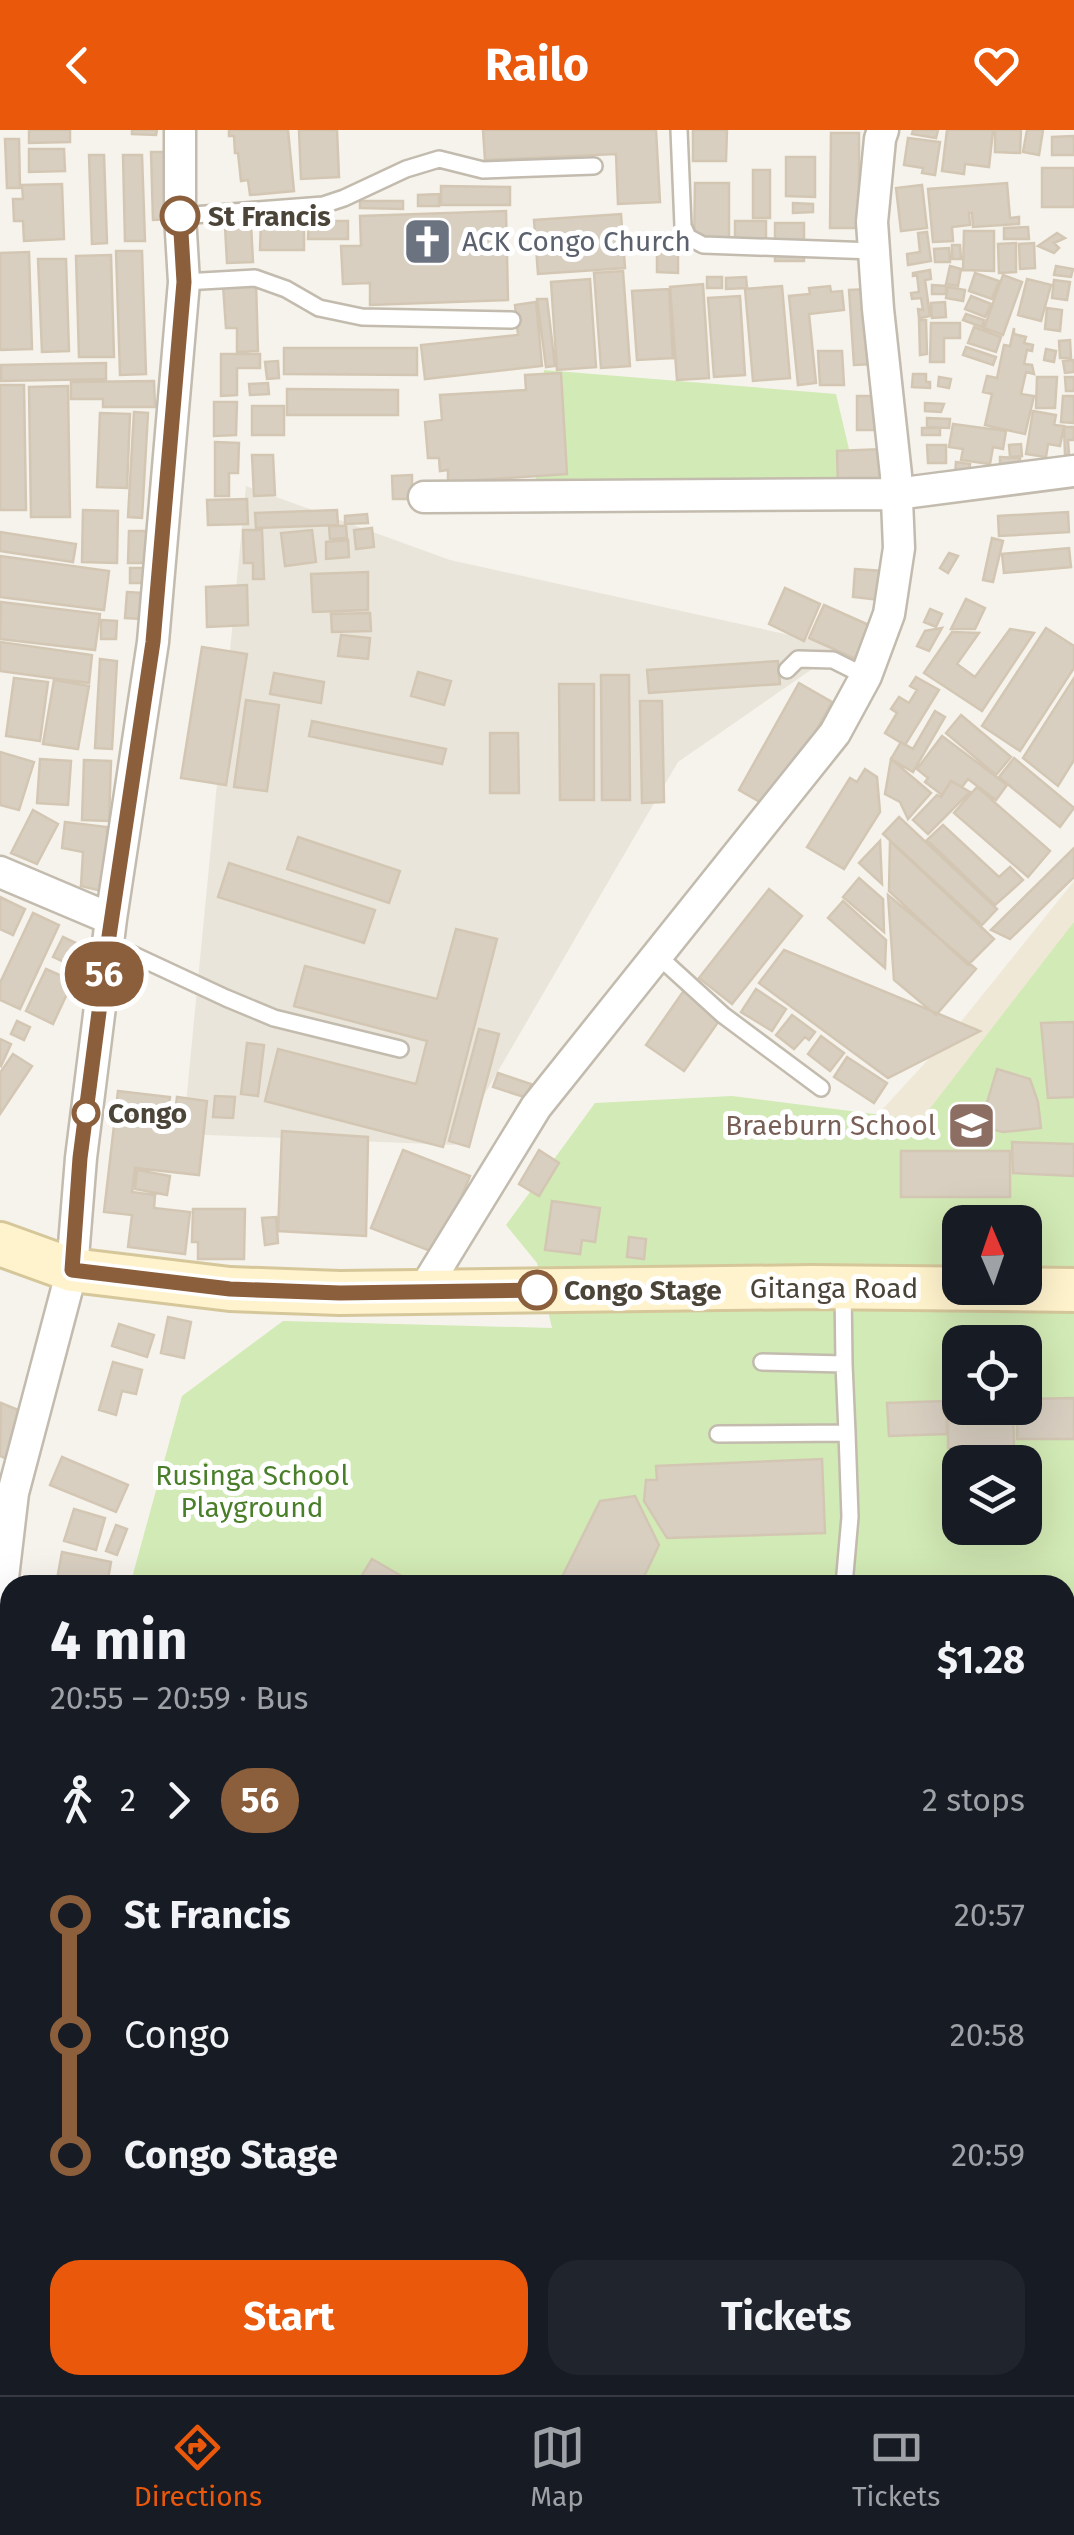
<!DOCTYPE html>
<meta charset="utf-8">
<style>
body{margin:0;font-family:"Fira Sans",sans-serif;background:#20242c;color:#f1f3f6;height:100vh;display:flex;flex-direction:column;font-size:38px;white-space:nowrap}
*{box-sizing:border-box;margin:0}
p{font-size:32px;color:#9ea1a6}
.icon{flex:none;width:55px;height:55px;fill:none;stroke:currentColor;stroke-width:2;stroke-linecap:round;stroke-linejoin:round}
.map{position:relative;flex:1;overflow:hidden}
.side{position:absolute;left:0px;top:1445px;width:1075px;height:820px;display:flex;flex-direction:column;background:#171b24;border-radius:30px 30px 0 0;box-shadow:0 10px 40px #0002}
.side>*{flex:none}
.badge{padding:0 20px;border-radius:32px;font-size:35px;line-height:65px}
.needle{width:65px;rotate:358deg}
.tools{position:absolute;left:942px;top:1075px;display:grid;gap:20px}
.tools a{display:grid;place-items:center;width:100px;height:100px;border-radius:20px;background:#171b24;box-shadow:0 10px 40px #0002;font-size:50px}
.map>.badge{position:absolute;translate:-50% -50%;box-shadow:0 0 0 5px #fff}
.legs{display:flex;align-items:center;gap:15px;height:110px;padding:0 50px;font-size:32px}
.legs p{margin-inline-start:auto}
.headline{display:flex;align-items:center;justify-content:space-between;height:170px;padding:0 50px}
h1{font-size:55px;font-weight:700;line-height:75px}
.primary-button{display:flex;gap:20px;margin-top:auto;padding:20px 50px}
.primary-button a{flex:1;height:115px;border-radius:30px;background:#ea580c;color:#fff;font-size:40px;font-weight:700;line-height:115px;text-align:center}
.primary-button a+a{background:#20242c;color:#f1f3f6}
ul{padding:0 50px;list-style:none}
li{display:flex;align-items:center;gap:35px;height:120px;font-size:38px}
li i{display:grid;place-items:center;width:15px;height:100%;margin:0 12px;background:currentColor}
li i::after{content:'';width:25px;height:25px;margin:-12px;border:8px solid;border-radius:50%;background:#171b24}
li p{margin-inline-start:auto}
li:first-child i{background:linear-gradient(#0000 50%,currentColor 0)}
li:last-child i{background:linear-gradient(currentColor 50%,#0000 0)}
header{display:flex;justify-content:space-between;align-items:center;height:130px;padding:0 50px;background:#ea580c;color:#fff;font-size:45px;font-weight:700}
.dock{display:flex;justify-content:space-around;align-items:center;height:140px;border-top:2px solid #363941;background:#171b24;font-size:28px;color:#9ea1a6}
.dock a{display:grid;justify-items:center;gap:5px}
.dock .on{color:#ea580c}
.map>svg:first-child{display:block}
.residential{fill:#eae5da}
.education{fill:#efe8d6}
.green{fill:#d2eab5;fill-rule:evenodd}
.building{fill:#d8cfc1;stroke:#d3c7b4;stroke-width:2.5}
.lines{fill:none;stroke-linecap:round;stroke-linejoin:round}
.service-casing{stroke:#c2bbae;stroke-width:20}
.minor-casing{stroke:#c2bbae;stroke-width:35}
.secondary-casing{stroke:#d6c79b;stroke-width:48}
.service{stroke:#fff;stroke-width:15}
.minor{stroke:#fff;stroke-width:30}
.secondary{stroke:#fff3cd;stroke-width:42}
.line-1-casing{stroke:#fff;stroke-width:22}
.line-1{stroke:#8b5e3c;stroke-width:15}
.stop-1-dot{fill:#fff;stroke:#8b5e3c;stroke-width:5}
.labels{text-anchor:middle;dominant-baseline:central;stroke-width:10;stroke-linejoin:round;paint-order:stroke}
.stop-label{font-size:28px;font-weight:bold;fill:#4b4439;stroke:#fff;text-anchor:start}
.worship-label{font-size:28px;fill:#5b616d;stroke:#fff;text-anchor:start}
.education-label{font-size:28px;fill:#785e54;stroke:#fff;text-anchor:end}
.street-label{font-size:28px;fill:#4b4439;stroke:#fff}
.park-label{font-size:28px;fill:#4a7f2a;stroke:#fff}
</style>
<header><svg class="icon" aria-label="back" viewBox="0 0 24 24"><path d="M15 5l-7 7 7 7"/></svg>Railo<svg class="icon" aria-label="heart" viewBox="0 0 24 24"><path d="M12 20l-8-8c-3-5 5-10 8-4 3-6 11-1 8 4z"/></svg></header>
<div class="map">
<svg width="1074" height="2265" viewBox="0 0 1074 2265">
<rect width="100%" height="100%" fill="#f6f3ec"/>
<path class="residential" d="M246 356 450 430 844 517 678 632 455 1015 183 1004Z"/>
<path class="education" d="M1074 751V1091L960 1092 789 1081 947 909Z"/>
<path class="green" d="M544 240 836 264 861 370 533 384Z
M1074 792V2265H17L19 2255H1065V1455H130L182 1266 283 1191 552 1198 537 1133 506 1095 595 973 732 966 921 990ZM960 1092H1025V1158H960ZM960 1212H1025V1278H960ZM960 1332H1025V1398H960Z"/>
<path class="building" d="M29 0H70V12L29 13Z
M132 0H157L156 5 132 4Z
M229 0H288L294 61 250 65 248 50 241 51 238 23H235L234 6H229Z
M299 0H337L339 47 301 49Z
M483 0H656L660 72 618 74 616 24 485 30Z
M693 0H727L726 31H693Z
M913 0H938L936 8 912 4Z
M947 0H993L989 37 965 34 964 44 942 41Z
M995 0H1021L1020 23 995 22Z
M1027 0H1043L1039 25 1023 22Z
M831 3H859V98H830Z
M1074 6V25H1052V7Z
M908 8 940 12 935 45 922 43 923 38 904 35Z
M5 9H19L20 58H7Z
M29 19H64L65 41 29 42Z
M151 22H170L172 89 153 90Z
M89 25H104L107 113 92 114Z
M123 25H142L145 111H125Z
M786 27H815V67L786 66Z
M1042 38H1074V77H1042Z
M753 40H770V88H753Z
M695 53H729V119H694Z
M1007 53 1010 88 1019 87V94L973 97 972 83H969L970 95 952 97 953 111 933 112 928 59Z
M62 54 64 109 24 111 23 91H14L13 69H23L22 55Z
M922 55 927 98 901 101 896 58Z
M441 56 510 57V75H441Z
M439 64V76H418V65Z
M360 71H403V79L360 78Z
M793 73 813 74V82L793 83Z
M506 81 508 170 370 175V153L343 154 341 116H361L360 86Z
M621 84 625 138 538 144 534 90Z
M261 90H304V120H260Z
M309 91H348V109H308Z
M735 91H766V124H735Z
M775 93H804V131H775Z
M251 94 253 132 227 133 225 96Z
M1028 97 1029 109H1004V98Z
M964 101H994V141L963 140Z
M927 102 931 131 908 135 907 124 920 122 918 103Z
M1057 103 1065 108 1054 113 1059 118 1054 123 1038 116Z
M1016 113V142L999 143 998 114Z
M1034 113 1035 138 1020 139 1019 114Z
M952 115H960L961 129H952Z
M949 118 950 132H935L934 119Z
M116 121H142L146 244 120 245Z
M29 122 32 219 0 220V123Z
M657 123H678V143L657 142Z
M111 125 114 227H79L76 126Z
M38 129H66L69 221 42 222Z
M950 136 961 139 958 156 946 154Z
M1056 136 1073 139 1071 147 1054 145Z
M930 140 931 149 925 150 930 186 919 188 918 179 923 180 921 168 912 169 911 163 919 162 917 145 913 146V143Z
M623 141 630 236 601 238 594 143Z
M975 143 999 151 992 169 969 161Z
M1003 145 1022 152 1003 205 984 198Z
M707 147H722V158H707Z
M746 147 747 158 726 159V148Z
M590 149 596 237 557 240 551 152Z
M1027 149 1051 155 1041 191 1018 185Z
M1054 150 1070 152 1067 170 1052 168Z
M256 153 258 221 237 222V198H226L223 155Z
M703 154 709 248 677 250 670 157Z
M932 155 946 156V164H932Z
M782 156 790 248 753 251 745 159Z
M830 156 831 162 842 161 844 180 809 184 816 253 798 255 789 166 810 164 809 158Z
M948 157 965 160 963 171 946 168Z
M669 159 673 228 637 230 632 161Z
M869 159 874 234 854 235 849 160Z
M740 166 745 245 714 247 708 168Z
M971 166 991 174 985 187 965 179Z
M537 169H547L555 236 546 237Z
M536 172 542 236 425 249 421 215 518 205 515 175Z
M945 172 946 187 932 188 931 173Z
M1047 178 1062 180 1060 201 1045 199Z
M966 184 984 190 982 197 963 190Z
M919 190H926L927 224 920 225Z
M931 193H960V208H944V232H930Z
M974 197 1001 207 996 222 968 213Z
M1014 198V204L1026 207 1024 213 1033 215 1032 221 1027 220 1024 234 1032 235 1034 244 1026 242 1021 264 1034 266 1025 304 985 295 992 264 983 262 987 246 997 248 1004 215 1010 216Z
M1070 210 1071 228H1060L1059 211Z
M966 217 996 227 993 235 963 225Z
M284 218H417V245L284 244Z
M1046 219 1056 221 1054 232 1044 230Z
M818 221H842L844 255H820Z
M221 224H260V238H237V265L221 266Z
M1074 230V242L1065 243 1063 231Z
M278 231 279 248 267 249 265 232Z
M106 233V249L1 251V235Z
M561 243 567 344 448 352V340L440 341 439 328H428L425 292 442 290 440 265 526 260 525 245Z
M913 244H926V252H930V258L912 257Z
M939 247 951 249 949 258 938 256Z
M1037 247H1057L1055 278H1036Z
M1065 247H1074V261H1066Z
M154 251 155 277H103V269H71V252Z
M268 253 269 264 250 265 249 254Z
M0 255H24L26 380H0Z
M68 256 70 387H31L29 257Z
M287 259 398 260V285H287Z
M857 266H878V300H857Z
M1063 266H1074V293L1061 292Z
M214 272H237L236 305 214 306Z
M925 273 944 274 941 282 925 281Z
M252 276H284V305H252Z
M1033 281 1056 285 1054 295 1064 296 1060 316 1048 314 1046 327 1026 324Z
M134 282 148 283 142 388 128 387Z
M100 283 130 284 127 358 97 357Z
M927 288 950 289 949 298 927 297Z
M953 294 1006 301 1003 319 993 317 990 334 961 330 963 319 949 317Z
M1064 297H1074V310H1068L1069 324 1065 325Z
M922 298H940V305H922Z
M215 312 239 313 238 343H229V366H215Z
M1021 314 1022 326 1010 327 1009 315Z
M927 315H946V333H928Z
M883 319 884 356 838 357 837 321Z
M252 325H273L275 365 254 366Z
M1000 327 1020 328V338L1000 337Z
M956 332 970 334 969 345 955 344Z
M412 345V369H393L392 346Z
M247 369 248 394 208 395 207 370Z
M83 380 118 381 117 433 82 432Z
M337 380 338 395 256 398 255 383Z
M1068 382 1069 402 999 406 998 386Z
M367 384 368 393 345 394V386Z
M329 396H346L347 408 330 409Z
M372 398 374 417 356 419 354 400Z
M243 400H262L264 449H253V433H244Z
M312 400 316 432 285 436 281 403Z
M129 401H153L152 433H128Z
M0 402 76 414 73 432 0 421Z
M992 408 1003 411 993 452 983 450Z
M348 410 349 427 326 429V412Z
M1069 418 1071 437 1004 443 1002 424Z
M949 423 958 426 948 443 940 438Z
M0 426 109 441 104 480 0 467Z
M130 438H148V453H130Z
M855 439 883 441 881 470 853 467Z
M368 442V480L313 482 311 444Z
M247 455 248 495 207 497 206 457Z
M785 458 820 474 804 511 769 494Z
M127 462 142 463 141 489 125 488Z
M966 469 985 478 975 499H951Z
M1 472 100 484 95 520 0 509Z
M824 475 880 500 865 533 809 508Z
M930 479 942 484 936 497 924 492Z
M370 483 371 501 332 502 331 484Z
M101 490 117 491 116 509H101Z
M942 498 929 521 917 516 925 501Z
M1046 498 1074 516V538L1020 621 982 596Z
M1010 499 1034 503 982 581 924 543 952 502 979 503 957 534 975 547Z
M341 505 370 508 368 529 338 526Z
M0 512 92 525 89 553 0 541Z
M202 517 247 524 226 655 181 648Z
M100 529 117 531 112 619 95 618Z
M778 531 780 554 649 563 647 540Z
M418 542 451 551 444 575 411 566Z
M274 543 324 552 321 573 270 564Z
M601 545H629L630 670H602Z
M916 547 939 560 905 615 885 603 897 583 891 579 899 567 909 573 917 560 910 556Z
M14 548 48 552 40 611 6 606Z
M1074 548V630L1058 656 1023 628Z
M54 550 89 556 78 619 43 614Z
M799 553 832 572 772 679 739 660Z
M559 554H594V670H560Z
M246 570 279 575 267 661 234 657Z
M640 571H662L664 672 642 673Z
M935 581 945 587 913 642 891 629 901 612 913 619Z
M961 585 1011 627 996 645 946 603Z
M312 591 446 619 442 634 309 606Z
M490 603H518L519 663H490Z
M942 606 1007 655 996 670 968 649 962 657 951 651 942 665 925 652 928 648 917 639Z
M0 622 34 632 19 680 0 675Z
M1014 628 1074 678 1060 697 999 647Z
M40 629 71 631 68 675 37 673Z
M891 629 931 663 908 689 900 672 885 664Z
M84 630 111 631 109 691 82 690Z
M865 639 877 647 880 682 844 739 807 717 850 648 857 652Z
M951 651 970 662 928 704 913 690 937 665 941 667Z
M977 657 1050 721 1028 747 954 683Z
M33 680 58 694 37 734 11 723Z
M899 687 997 779 982 795 883 704Z
M65 692 107 697 106 762 81 756 83 722 62 718Z
M943 695 999 747 1010 737 1023 750 995 775 927 710Z
M298 707 400 741 389 773 287 739Z
M880 711 882 754 859 733Z
M890 711 994 809 968 835 889 761Z
M1074 718V747L1010 809 991 800Z
M229 733 375 780 364 813 218 767Z
M859 748 883 769 884 802 843 767Z
M769 759 802 786 732 874 699 848Z
M888 765 976 839 936 885 894 850Z
M0 767 25 779 13 805 0 799Z
M843 771 886 810 885 838 828 788Z
M33 783 59 795 20 879 0 870V853Z
M456 799 497 809 443 1017 265 971 278 919 416 954 427 911 294 876 305 836 437 869Z
M63 807 89 819 80 839 53 827Z
M784 820 980 901 888 948 759 853Z
M46 839 73 851 53 894 26 881Z
M685 859 723 885 684 941 646 915Z
M756 859 786 879 772 901 741 882Z
M792 885 815 902 809 910 805 907 794 919 776 905Z
M17 891 30 897 24 910 11 904Z
M1074 892V967L1048 968 1041 893Z
M479 899 499 904 469 1017 449 1011Z
M821 906 844 923 830 941 808 924Z
M0 909 11 914 1 936 0 935Z
M247 913 264 915 258 966 241 964Z
M13 924 32 936 0 984V943Z
M847 927 887 953 874 973 834 947Z
M997 939 1030 949 1038 972 1041 998 1003 1002 980 996Z
M498 943 531 954 527 968 493 957Z
M118 961 170 967 168 982 175 983 177 967 207 971 199 1045 135 1038 132 1062 155 1065 154 1078 190 1082 185 1124 128 1117 132 1085 104 1082Z
M215 966 235 967 233 988 213 987Z
M282 1001 368 1007 366 1106 278 1101Z
M1012 1012 1074 1014V1046L1013 1043Z
M403 1020 470 1046 438 1124 371 1098Z
M539 1020 559 1033 539 1066 519 1054Z
M901 1021H1010V1067H901Z
M137 1040 170 1046 167 1065 135 1059Z
M552 1071 600 1078 595 1112 582 1110 580 1124 545 1120Z
M193 1079H245L244 1129H198V1112H192Z
M276 1087 278 1113 265 1115 262 1088Z
M629 1107 646 1109 644 1129 627 1127Z
M168 1187 191 1192 184 1228 161 1223Z
M119 1194 154 1205 147 1227 112 1216Z
M113 1232 142 1240 136 1264 122 1261 116 1285 99 1280Z
M1074 1268V1309H1017V1278H1025V1269Z
M946 1271 947 1304 889 1306 887 1273Z
M1 1273 28 1284 9 1330 0 1326Z
M1013 1278 1014 1317 948 1318V1279Z
M62 1327 128 1355 116 1382 50 1355Z
M822 1329 825 1403 667 1408 644 1371 646 1350H657L656 1336Z
M635 1366 659 1415 640 1455H558L600 1371Z
M74 1379 105 1388 96 1420 64 1411Z
M116 1395 127 1399 117 1425 106 1421Z
M62 1422 111 1432 107 1455H56Z
M372 1429 417 1455H356Z
M10 1669V1724L0 1720V1698Z
M0 1743 10 1747V1786L0 1782Z
M0 1793 10 1797V1841L0 1837Z
M10 1860V1898L0 1893V1881Z
M1065 1876H1074L1071 1929 1065 1928Z
M1 1945 10 1948V1964L0 1960Z
M2 2114 10 2118V2146L0 2141Z
M57 2255H124L135 2265H68Z
M240 2255H316L304 2265H228Z
M373 2255H434L431 2265H370Z
M471 2255H478L487 2265H460Z"/>
<g class="lines">
<defs>
<path id="service" d="M679 0 683 96 688 107 703 115 874 121
M180 86 323 75 344 68 406 39 439 29 483 40 594 36
M184 152 255 148 286 159 319 178 362 187 512 190
M787 540 798 529 833 530 851 539 867 543
M108 813 226 868 274 888 400 919
M657 825 723 885 821 958
M843 1158 844 1234
M762 1232 844 1234 847 1303
M718 1304 847 1303 850 1387 844 1455
M0 1513 10 1521
M1065 1753H1074
M0 1902 10 1907"/>
<path id="minor" d="M424 367 896 364 1074 341
M0 742 111 789
M423 1161 536 977 835 603 866 546 889 484 899 418 896 345 878 179 872 92 880 9 883 0
M0 1473 13 1363 72 1140 81 1028 111 789 153 512 184 152 180 86V0
M1065 1632H1074
M0 2037 9 2041
M1065 2133 1074 2134"/>
<path id="secondary" d="M0 1114 72 1140 230 1159 340 1163 812 1157 1074 1160"/>
</defs>
<use href="#service" class="service-casing"/>
<use href="#minor" class="minor-casing"/>
<use href="#secondary" class="secondary-casing"/>
<use href="#service" class="service"/>
<use href="#minor" class="minor"/>
<use href="#secondary" class="secondary"/>
</g>
<g class="lines">
<defs>
<path id="line-1" d="M180 86 184 152 153 512 108 813 80 1028 72 1140 230 1159 340 1163 537 1160"/>
</defs>
<use href="#line-1" class="line-1-casing"/>
<use href="#line-1" class="line-1"/>
</g>
<defs>
<symbol id="church-square" viewBox="-11 -11 22 22"><rect x="-9" y="-9" width="18" height="18" rx="4" fill="#6b7280" stroke="#fff"/><path d="M-1.2-6h2.4v3.5h3.3v2.4h-3.3V6h-2.4V-.1h-3.3v-2.4h3.3Z" fill="#fff"/></symbol>
<symbol id="school-square" viewBox="-11 -11 22 22"><rect x="-9" y="-9" width="18" height="18" rx="4" fill="#8d6e63" stroke="#fff"/><path d="M0-5L7-2L0 1L-7-2ZM-4 1L0 2.5L4 1V4Q0 6-4 4Z" fill="#fff"/></symbol>
</defs>
<g fill-rule="evenodd">
<use href="#church-square" x="400" y="84" width="55" height="55"/>
<use href="#school-square" x="944" y="968" width="55" height="55"/>
</g>
<g class="stop-1-dot">
<circle cx="180" cy="86" r="18"/>
<circle cx="86" cy="983" r="12"/>
<circle cx="537" cy="1160" r="18"/>
</g>
<g class="labels">
<g class="stop-label">
<text x="208" y="86">St Francis</text>
<text x="108" y="983">Congo</text>
<text x="564" y="1160">Congo Stage</text>
</g>
<g class="worship-label">
<text x="462" y="111">ACK Congo Church</text>
</g>
<g class="education-label">
<text x="936" y="995">Braeburn School</text>
</g>
<g class="street-label">
<text x="834" y="1158">Gitanga Road</text>
</g>
<g class="park-label">
<text x="252" y="1345">Rusinga School<tspan x="252" dy="32">Playground</tspan></text>
</g>
</g>
</svg>
<div class="tools">
<a><svg class="needle" viewBox="-14 -14 28 28"><path d="M0-13l5 13h-10z" fill="#e53935"/><path d="M0 13l5-13h-10z" fill="#9ea1a6"/></svg></a>
<a><svg class="icon" aria-label="locate" viewBox="0 0 24 24"><circle cx="12" cy="12" r="6"/><path d="M12 2v4M12 18v4M2 12h4M18 12h4"/></svg></a>
<a><svg class="icon" aria-label="layers" viewBox="0 0 24 24"><path d="M12 4l9 5-9 5-9-5zM3 14l9 5 9-5"/></svg></a>
</div>
<b class="badge" style="left:104px;top:844px;background:#8b5e3c;color:#fff">56</b>
<section class="side">
<div class="headline"><div><h1>4 min</h1><p>20:55 – 20:59 · Bus</p></div><b>$1.28</b></div>
<div class="legs"><svg class="icon" aria-label="walk" viewBox="0 0 24 24"><circle cx="13" cy="4" r="2"/><path d="M13 8l-2 6 4 7M11 14l-3 7M7 12l3-4h3l4 4"/></svg>2<svg class="icon" aria-label="forward" viewBox="0 0 24 24"><path d="M9 5l7 7-7 7"/></svg><b class="badge" style="background:#8b5e3c;color:#fff">56</b><p>2 stops</p></div>
<ul>
<li><i style="color:#8b5e3c"></i><b>St Francis</b><p>20:57</p></li>
<li><i style="color:#8b5e3c"></i><span>Congo</span><p>20:58</p></li>
<li><i style="color:#8b5e3c"></i><b>Congo Stage</b><p>20:59</p></li>
</ul>
<div class="primary-button"><a>Start</a><a>Tickets</a></div>
</section>
</div>
<nav class="dock">
<a class="on"><svg class="icon" aria-label="directions" viewBox="0 0 24 24"><path d="M12 3l9 9-9 9-9-9zM9 14v-3h6M13 9l2 2-2 2"/></svg>Directions</a>
<a><svg class="icon" aria-label="map" viewBox="0 0 24 24"><path d="M3 6l6-2 6 2 6-2v14l-6 2-6-2-6 2zM9 4v14M15 6v14"/></svg>Map</a>
<a><svg class="icon" aria-label="tickets" viewBox="0 0 24 24"><path d="M3 7h18v10H3zM15 7v10"/></svg>Tickets</a>
</nav>
